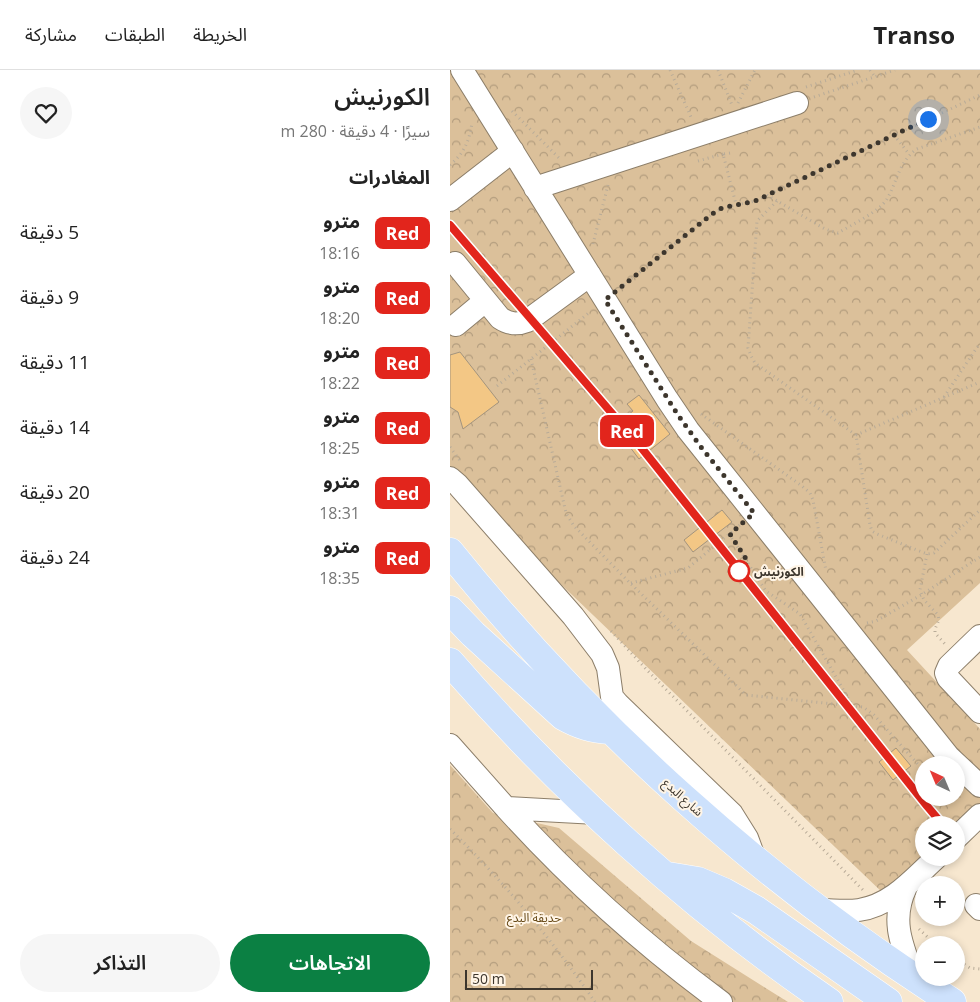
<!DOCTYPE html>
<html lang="ar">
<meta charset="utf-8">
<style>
body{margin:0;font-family:"Open Sans","Noto Sans Arabic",sans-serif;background:#f6f6f6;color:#222;direction:rtl;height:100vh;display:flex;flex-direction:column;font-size:19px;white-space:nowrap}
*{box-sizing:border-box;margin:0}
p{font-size:16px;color:#767676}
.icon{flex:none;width:28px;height:28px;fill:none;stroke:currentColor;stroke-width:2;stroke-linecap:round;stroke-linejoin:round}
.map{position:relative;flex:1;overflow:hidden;direction:ltr}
.details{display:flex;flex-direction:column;background:#fff;width:450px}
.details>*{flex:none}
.badge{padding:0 10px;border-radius:8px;font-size:18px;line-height:32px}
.needle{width:32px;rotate:316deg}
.controls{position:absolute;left:465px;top:686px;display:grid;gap:10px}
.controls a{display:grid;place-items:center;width:50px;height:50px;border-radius:50%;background:#fff;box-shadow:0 2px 8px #0003;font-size:25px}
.scale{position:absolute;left:15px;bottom:12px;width:128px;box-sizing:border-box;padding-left:5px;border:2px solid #3d362d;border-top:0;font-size:14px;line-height:18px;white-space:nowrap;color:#3d362d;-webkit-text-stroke:4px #fff5e7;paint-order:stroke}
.you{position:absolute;width:25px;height:25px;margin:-12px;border:4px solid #fff;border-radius:50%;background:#1a73e8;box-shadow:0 0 0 8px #1a73e833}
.map>.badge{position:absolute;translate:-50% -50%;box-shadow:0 0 0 2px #fff}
h2{padding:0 20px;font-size:19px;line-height:45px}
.round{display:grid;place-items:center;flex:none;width:52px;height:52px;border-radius:26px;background:#f6f6f6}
.summary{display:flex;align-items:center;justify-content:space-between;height:85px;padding:0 20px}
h1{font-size:24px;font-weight:600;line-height:38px}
.button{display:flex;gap:10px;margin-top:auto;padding:10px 20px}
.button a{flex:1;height:58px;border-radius:30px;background:#0b8043;color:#fff;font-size:20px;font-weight:600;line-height:58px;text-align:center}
.button a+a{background:#f6f6f6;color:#222}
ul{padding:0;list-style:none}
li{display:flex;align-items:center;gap:15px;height:65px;padding:0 20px}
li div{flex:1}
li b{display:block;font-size:19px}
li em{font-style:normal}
li .badge{min-width:55px;font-weight:700;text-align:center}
header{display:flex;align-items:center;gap:30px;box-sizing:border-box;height:70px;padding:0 25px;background:#fff;border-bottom:1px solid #e0e0e0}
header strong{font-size:24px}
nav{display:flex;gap:28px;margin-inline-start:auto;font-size:18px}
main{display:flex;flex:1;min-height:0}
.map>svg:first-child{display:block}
.park{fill:url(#park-crowns);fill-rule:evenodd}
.building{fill:#f3c785;stroke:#a3947e}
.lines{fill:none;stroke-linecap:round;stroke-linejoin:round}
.minor-casing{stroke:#8c7e69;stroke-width:24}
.major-casing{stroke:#fff;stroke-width:29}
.path{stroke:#b8ab98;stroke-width:3;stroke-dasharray:1 4;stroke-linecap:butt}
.minor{stroke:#fff;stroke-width:22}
.major{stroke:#cde1fc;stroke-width:28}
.line-casing{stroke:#fff;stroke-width:11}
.line{stroke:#e2251c;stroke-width:8}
.walk{stroke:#3d362d;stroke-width:5;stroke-dasharray:0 9}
.stop-dot{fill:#fff;stroke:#e2251c;stroke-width:2.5}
.labels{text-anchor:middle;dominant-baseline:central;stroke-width:4;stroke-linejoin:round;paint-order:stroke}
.stop-label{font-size:12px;font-weight:bold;fill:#3d362d;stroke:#fff5e7;text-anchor:start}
.street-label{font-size:12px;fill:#3d362d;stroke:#fff5e7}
.park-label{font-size:12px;fill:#674917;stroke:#fff5e7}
</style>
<header>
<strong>Transo</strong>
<nav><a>الخريطة</a><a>الطبقات</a><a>مشاركة</a></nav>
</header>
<main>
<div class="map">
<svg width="530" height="932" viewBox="0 0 530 932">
<defs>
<pattern id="park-crowns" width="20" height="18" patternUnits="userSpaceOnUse" patternTransform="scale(1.25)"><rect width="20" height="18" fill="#dbc09a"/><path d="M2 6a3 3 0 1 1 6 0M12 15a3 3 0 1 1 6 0" fill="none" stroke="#b39d7e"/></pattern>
</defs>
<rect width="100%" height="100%" fill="#f7e7cf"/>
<path class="park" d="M0 0H530V513L457 580 530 659V734L506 755H474V788L435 825 0 408ZM474 695H506V728H474Z
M0 695 43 743 109 758 241 871 338 932H0Z"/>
<path class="building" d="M10 282 49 332 13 359 8 342 0 337V285Z
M189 325 220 364 189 389 164 356 183 341 177 334Z
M272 440 282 452 243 482 234 470Z
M446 678 461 696 443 710 429 692Z"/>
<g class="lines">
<defs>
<path id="minor" d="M12 0 217 329 238 360 499 687 530 716
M85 118 347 33
M0 130 63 81
M5 193 50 248C59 254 67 255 77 251L140 205
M6 255 35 231
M0 408 7 414 123 546 152 584 158 598 162 627 168 634 282 744 297 768 304 787
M530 566 499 596 496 603 498 608 530 642
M0 675 56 738 147 743
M56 738C122 811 191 873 271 932
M506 768 530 745
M456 817C440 850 452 876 464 908
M526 835 530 839
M370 840C383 840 396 842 409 840 442 835 463 809 486 788"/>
<path id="major" d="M0 482C139 655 314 813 502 932
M0 540 23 564 113 646C129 655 142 659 161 660
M0 592C109 718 241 838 379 932
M218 806 248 811 274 822 306 840 438 932"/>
</defs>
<use href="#minor" class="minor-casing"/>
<use href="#major" class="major-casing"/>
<path class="path" d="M220 0 241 47
M268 0 282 35
M420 0 425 7
M356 17 408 0
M364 27 445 0
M288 33 305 0
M62 41 111 90
M444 65 459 84
M280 83 273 84 286 134
M248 91 273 84 272 81
M0 95C15 82 19 71 22 53
M317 125 375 159 388 163C401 155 429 142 437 129 447 112 449 91 467 79L530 57
M327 131 307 151 298 278 301 286 305 293 406 365 420 455 422 461 427 464 477 484 484 483 530 440
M143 174 158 115
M170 218 262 144 273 138 305 131 530 25
M81 289 116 443 124 456 180 513 296 625 413 637 424 645 474 701
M47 316 140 242
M494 327 530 273
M251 344 352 416 360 423 363 430 376 501
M406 365 530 312
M0 377 11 392
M279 464 316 521 350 544 402 635
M477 484 470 520 474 530 488 545 489 550 485 559V563L495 574
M181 513 238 498 290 455
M417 553 426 551 471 525 530 487
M161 561 196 599 413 820
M0 759C54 812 102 870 145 932
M469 859 486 875
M506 889 520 898 530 899"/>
<use href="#minor" class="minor"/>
<use href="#major" class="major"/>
</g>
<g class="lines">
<defs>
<path id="line" d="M0 155 190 376 477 736 493 755"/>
</defs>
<use href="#line" class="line-casing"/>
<use href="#line" class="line"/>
<path class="walk" d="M289 501 298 492 280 464 304 443 251 377 228 345 155 230 262 144 272 138 305 131 478 49"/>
</g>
<circle class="stop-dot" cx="289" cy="501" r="10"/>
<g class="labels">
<g class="stop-label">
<text x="304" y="501">الكورنيش</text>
</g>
<g class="street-label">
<text transform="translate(233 727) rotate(42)">شارع البدع</text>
</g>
<g class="park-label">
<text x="84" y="847">حديقة البدع</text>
</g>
</g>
</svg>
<div class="controls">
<a><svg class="needle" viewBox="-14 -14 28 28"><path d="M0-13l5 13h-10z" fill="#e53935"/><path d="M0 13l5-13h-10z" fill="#767676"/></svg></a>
<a><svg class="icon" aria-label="layers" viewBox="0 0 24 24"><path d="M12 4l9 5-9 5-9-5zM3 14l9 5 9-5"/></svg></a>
<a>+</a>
<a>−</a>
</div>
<div class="scale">50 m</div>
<div class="you" style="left:478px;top:49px"></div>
<b class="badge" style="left:177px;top:361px;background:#e2251c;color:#fff">Red</b>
</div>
<section class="details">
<div class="summary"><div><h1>الكورنيش</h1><p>سيرًا · 4 دقيقة · 280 m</p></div><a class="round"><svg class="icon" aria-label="heart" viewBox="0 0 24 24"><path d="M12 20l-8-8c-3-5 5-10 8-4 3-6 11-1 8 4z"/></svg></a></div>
<h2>المغادرات</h2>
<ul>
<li><span class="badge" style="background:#e2251c;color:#fff">Red</span><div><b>مترو</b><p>18:16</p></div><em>5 دقيقة</em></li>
<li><span class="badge" style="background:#e2251c;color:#fff">Red</span><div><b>مترو</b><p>18:20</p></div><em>9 دقيقة</em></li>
<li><span class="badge" style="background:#e2251c;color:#fff">Red</span><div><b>مترو</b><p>18:22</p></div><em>11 دقيقة</em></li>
<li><span class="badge" style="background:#e2251c;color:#fff">Red</span><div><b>مترو</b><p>18:25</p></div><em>14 دقيقة</em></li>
<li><span class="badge" style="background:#e2251c;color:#fff">Red</span><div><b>مترو</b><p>18:31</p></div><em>20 دقيقة</em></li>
<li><span class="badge" style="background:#e2251c;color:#fff">Red</span><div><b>مترو</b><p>18:35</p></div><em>24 دقيقة</em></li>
</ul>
<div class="button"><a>الاتجاهات</a><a>التذاكر</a></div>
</section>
</main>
